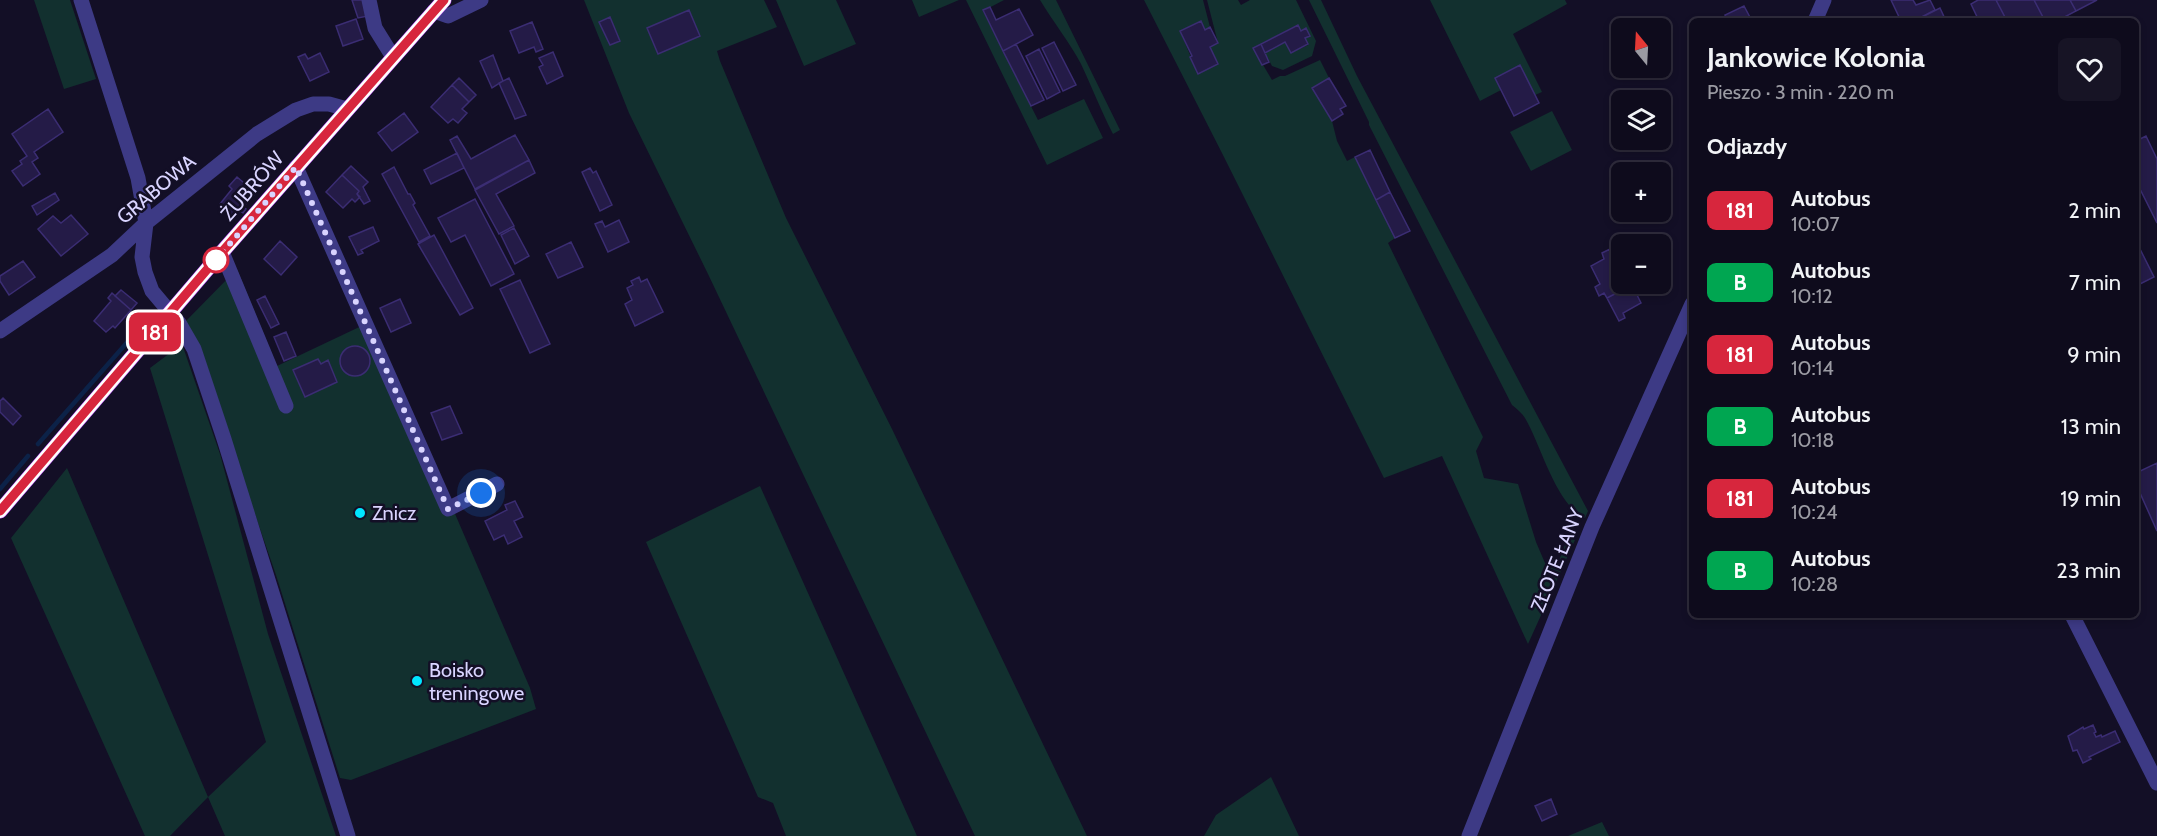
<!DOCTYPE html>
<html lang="pl">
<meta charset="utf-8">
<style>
body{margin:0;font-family:Cabin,sans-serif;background:#171425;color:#f1f3f6;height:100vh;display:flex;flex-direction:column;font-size:22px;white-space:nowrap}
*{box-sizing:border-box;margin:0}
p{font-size:20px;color:#9b9ba3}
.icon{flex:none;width:33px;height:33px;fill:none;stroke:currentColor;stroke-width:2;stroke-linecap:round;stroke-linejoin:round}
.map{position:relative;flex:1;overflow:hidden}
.panel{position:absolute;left:1689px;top:18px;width:450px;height:600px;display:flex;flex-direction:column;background:#0e0b1c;border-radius:9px;box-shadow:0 3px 9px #0003,0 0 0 2px #2e2b3b}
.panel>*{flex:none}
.badge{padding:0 12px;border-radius:9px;font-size:21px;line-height:39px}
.needle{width:39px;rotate:342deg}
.fabs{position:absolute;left:1611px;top:18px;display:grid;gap:12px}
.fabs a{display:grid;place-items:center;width:60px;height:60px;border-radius:9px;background:#0e0b1c;box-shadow:0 3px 9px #0003,0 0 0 2px #2e2b3b;font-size:30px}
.you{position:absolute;width:30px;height:30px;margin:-15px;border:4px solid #fff;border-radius:50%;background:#1a73e8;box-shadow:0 0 0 9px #1a73e833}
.map>.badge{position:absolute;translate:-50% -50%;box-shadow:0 0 0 3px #fff}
h2{padding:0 18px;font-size:22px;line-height:54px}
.round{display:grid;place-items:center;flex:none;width:63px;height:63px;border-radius:9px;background:#171425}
.overview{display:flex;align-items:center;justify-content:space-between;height:102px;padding:0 18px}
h1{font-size:28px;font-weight:700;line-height:45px}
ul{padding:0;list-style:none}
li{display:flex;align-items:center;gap:18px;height:72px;padding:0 18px}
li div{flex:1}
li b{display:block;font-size:22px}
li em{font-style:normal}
li .badge{min-width:66px;font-weight:700;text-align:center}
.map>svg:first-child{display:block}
.green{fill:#12302f}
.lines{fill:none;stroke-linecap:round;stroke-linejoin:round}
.stream{stroke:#0c2248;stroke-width:4.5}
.building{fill:#241b47;stroke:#3b2d73;stroke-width:1.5}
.minor{stroke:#3d3a85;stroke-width:15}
.major{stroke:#c25bff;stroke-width:15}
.line-casing{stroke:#fff;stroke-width:14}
.line{stroke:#d7263d;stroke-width:9}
.walk{stroke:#d9d4ff;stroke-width:6;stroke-dasharray:0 10.8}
.stop-dot{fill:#fff;stroke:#d7263d;stroke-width:3}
.poi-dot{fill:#00e5ff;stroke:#130f26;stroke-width:2}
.labels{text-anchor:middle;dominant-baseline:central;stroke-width:5;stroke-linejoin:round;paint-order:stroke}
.street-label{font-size:20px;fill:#d9d4ff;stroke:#130f26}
.poi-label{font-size:20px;fill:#d9d4ff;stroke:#130f26;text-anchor:start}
</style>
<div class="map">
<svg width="2157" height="836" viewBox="0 0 2157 836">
<rect width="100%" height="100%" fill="#130f26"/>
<path class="green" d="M34 0H70L96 79 64 89Z
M584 0H764L777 27 717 51 720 61 786 218 892 429 1087 836H975L708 274 629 113Z
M776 0H836L856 44 804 66Z
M912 0H959L919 17Z
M966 0H1004L983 11 1038 120 1084 99 1103 138 1047 165Z
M1040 0H1056L1120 130 1113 134C1101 111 1092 87 1081 64 1069 41 1053 22 1040 0Z
M1144 0H1203L1210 27 1205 30 1201 21 1180 31 1198 74 1218 64 1210 47 1218 43 1207 0H1238L1241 5 1250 0H1296L1316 41 1312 56 1283 70 1272 66 1265 53 1285 42 1291 53 1308 45 1305 38 1310 35 1306 29 1301 31 1297 25 1253 48 1272 80 1280 76H1285L1320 60 1329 78 1312 88 1332 121 1337 141 1347 161 1355 157 1395 238 1388 243 1483 437 1476 451 1484 478 1518 484 1536 542 1545 563 1554 568 1560 558 1568 537 1575 540 1528 644 1442 456 1384 478 1224 157Z
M1309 0H1321L1357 76 1588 511 1585 518C1555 503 1542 447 1525 418 1522 413 1517 409 1512 405L1369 125V122Z
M1430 0H1565L1567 4 1513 34 1542 92 1535 95 1520 66 1501 90 1480 101Z
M1552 111 1572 150 1531 171 1510 132Z
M237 269 277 366 372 321 530 688 536 709 351 780 340 778 276 575 197 347 183 324Z
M182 344 220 454 268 634 336 836H225L208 797 170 836H145L11 538 67 468 208 797 266 742 150 368Z
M760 486 917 836H786L773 803 758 797 646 542Z
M1271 777 1299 836H1204L1216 815Z
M1602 822 1609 836H1568Z"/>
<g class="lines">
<path class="stream" d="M38 444 138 330
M0 489 28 456"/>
</g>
<path class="building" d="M352 0H364L368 16 358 18Z
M1891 0H1913L1916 5 1930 0 1935 10 1914 21H1901Z
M1978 0H1996L2007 21H1979L1971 4Z
M1996 0H2034L2045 21H2007Z
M2034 0H2070L2076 11 2057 21H2045Z
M2070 0H2097L2076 11Z
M1744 6 1752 21H1728L1725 15Z
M990 7 996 20 1019 9 1033 35 1003 51 983 10Z
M1940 8 1946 21H1914Z
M689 10 700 36 658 54 647 28Z
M610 17 620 41 610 45 599 22Z
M356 19 363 39 343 46 336 26Z
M1201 21 1205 30 1210 27 1218 43 1210 47 1218 64 1198 74 1190 57 1192 56 1180 31Z
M532 22 543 49 536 52 534 47 519 53 510 31Z
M1298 25 1301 31 1306 28 1310 36 1305 38 1308 44 1291 53 1285 42 1265 53 1261 44Z
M1054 42 1076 85 1063 91 1042 48Z
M1016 44 1044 100 1031 106 1003 51Z
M1261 44 1269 62 1262 65 1253 48Z
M1039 49 1060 92 1047 99 1026 56Z
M553 52 563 76 547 84 539 67 543 65 539 58Z
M320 53 329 72 310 81 298 57 305 54 308 59Z
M493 55 503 81 492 88 480 61Z
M1520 65 1539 103 1514 116 1495 78Z
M459 78 476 95 469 102 452 85Z
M509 78 526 115 515 119 499 83Z
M1329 78 1346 106 1340 109 1343 114 1332 121 1312 88Z
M452 85 469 102 462 109 467 113 458 123 453 119 448 123 431 107Z
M48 109 63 132 34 152 38 158 32 162 40 174 23 186 12 171 22 164 20 161 27 156 12 134Z
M404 113 418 132 392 151 378 133Z
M515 135 529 160 475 189 450 140 457 136 471 159Z
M2146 136 2157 159V223L2136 181V141Z
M1370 150 1390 192 1376 200 1355 157Z
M457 153 464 168 431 184 424 170Z
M529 160 535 173 496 194 514 226 499 234 475 190Z
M351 166 368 182 363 187 370 201 364 204 357 194 359 191 342 175Z
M394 167 408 194H410L415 203 413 205 430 236 419 242 382 174Z
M590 168 593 173 596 171 612 205 600 211 582 172Z
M342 175 359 191 357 194 360 197 355 202 352 199 343 208 326 192Z
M237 177 256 193 243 207 246 209 243 213 240 211 235 217 220 204 232 189 229 186Z
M1390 192 1410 231 1395 238 1376 200Z
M55 193 59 200 37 215 32 206Z
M475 199 514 274 491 286 465 235 451 242 438 218Z
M71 215 88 234 61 256 38 229 53 216 61 223Z
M619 220 629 242 608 252 595 224 602 221 605 227Z
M373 227 379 241 361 250 363 253 358 255 349 237Z
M514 228 529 256 515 264 501 235Z
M434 235 473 308 460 315 418 244Z
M280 241 297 257 281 275 264 259Z
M2136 241 2154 277 2136 286Z
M571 242 583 267 558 278 546 254Z
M1610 249 1612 255 1616 253 1622 265V284H1631L1632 285 1607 298 1604 293 1599 296 1595 287 1600 284 1591 266 1604 259 1602 253Z
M23 261 35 277 9 295 0 281V276Z
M639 277 641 282 647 279 663 312 635 326 625 304 632 300 627 288 633 285 631 281Z
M520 280 550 344 530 353 500 289Z
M1632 285 1641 303 1623 313 1625 318 1619 321 1607 298Z
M121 290 137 303 131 310 115 296Z
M112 293 131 310 115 328 113 326 106 332 94 321 111 301 108 298Z
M265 296 279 324 271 328 257 300Z
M400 299 411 323 391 332 380 308Z
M286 332 296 356 284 361 274 337Z
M340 361a15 15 0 1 1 30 0a15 15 0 1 1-30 0Z
M318 359 321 364 328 360 337 382 305 397 293 370Z
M3 398 21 416 13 425 0 412V401Z
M450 406 462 433 442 440 431 413Z
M2157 463V531L2136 484V473Z
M515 501 523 517 514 521 522 537 508 544 504 535 494 540 485 521 507 510 505 505Z
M2093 725 2096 732 2094 733 2096 737 2101 735 2102 737 2115 731 2120 742 2089 757 2091 759 2083 763 2077 750 2073 751 2068 736 2083 727 2084 729Z
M1551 799 1557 814 1542 821 1535 806Z"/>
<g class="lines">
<path class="minor" d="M81 0 138 178 146 223 142 257 145 272 152 291 179 323 194 349 224 439 348 836
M369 0 375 28 393 57
M434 11 448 16 481 0
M1815 21 1824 0
M296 167 448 509 497 484
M222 252 286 406
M0 331 112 255 146 223 257 134 296 110 313 104H329L347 109
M2072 615 2157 783
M1469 836 1592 527 1692 304"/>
<path class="major" d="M0 511 222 252 444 0"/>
</g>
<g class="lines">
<defs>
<path id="line" d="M0 511 222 252 444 0"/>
</defs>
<use href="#line" class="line-casing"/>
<use href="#line" class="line"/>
<path class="walk" d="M216 260 296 167 448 509 481 493"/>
</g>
<circle class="stop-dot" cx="216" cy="260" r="12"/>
<g class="poi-dot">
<circle cx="360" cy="513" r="6"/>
<circle cx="417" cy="681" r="6"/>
</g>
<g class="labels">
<g class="street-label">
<text transform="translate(252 186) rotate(-49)">ŻUBRÓW</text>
<text transform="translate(156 189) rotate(-40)">GRABOWA</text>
<text transform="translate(1557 560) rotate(-68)">ZŁOTE ŁANY</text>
</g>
<g class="poi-label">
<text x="372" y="513">Znicz</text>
<text x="429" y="670">Boisko<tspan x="429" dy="23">treningowe</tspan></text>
</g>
</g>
</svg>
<div class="fabs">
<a><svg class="needle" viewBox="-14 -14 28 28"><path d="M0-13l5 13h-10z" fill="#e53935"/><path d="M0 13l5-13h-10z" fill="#9b9ba3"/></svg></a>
<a><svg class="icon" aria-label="layers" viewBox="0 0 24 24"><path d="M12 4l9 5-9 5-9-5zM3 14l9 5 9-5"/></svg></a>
<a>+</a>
<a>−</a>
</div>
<div class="you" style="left:481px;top:493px"></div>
<b class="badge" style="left:155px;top:332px;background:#d7263d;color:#fff">181</b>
<section class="panel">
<div class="overview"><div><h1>Jankowice Kolonia</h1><p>Pieszo · 3 min · 220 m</p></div><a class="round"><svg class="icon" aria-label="heart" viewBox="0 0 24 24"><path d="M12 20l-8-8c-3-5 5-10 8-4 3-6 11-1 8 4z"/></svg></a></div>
<h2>Odjazdy</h2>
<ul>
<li><span class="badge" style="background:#d7263d;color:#fff">181</span><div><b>Autobus</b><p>10:07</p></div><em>2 min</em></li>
<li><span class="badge" style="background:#00a651;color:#fff">B</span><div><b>Autobus</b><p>10:12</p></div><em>7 min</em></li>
<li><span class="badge" style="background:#d7263d;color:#fff">181</span><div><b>Autobus</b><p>10:14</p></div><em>9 min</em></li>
<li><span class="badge" style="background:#00a651;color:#fff">B</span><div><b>Autobus</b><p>10:18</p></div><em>13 min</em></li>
<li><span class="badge" style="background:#d7263d;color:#fff">181</span><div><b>Autobus</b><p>10:24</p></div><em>19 min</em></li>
<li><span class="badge" style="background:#00a651;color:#fff">B</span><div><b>Autobus</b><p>10:28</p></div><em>23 min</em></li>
</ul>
</section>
</div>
